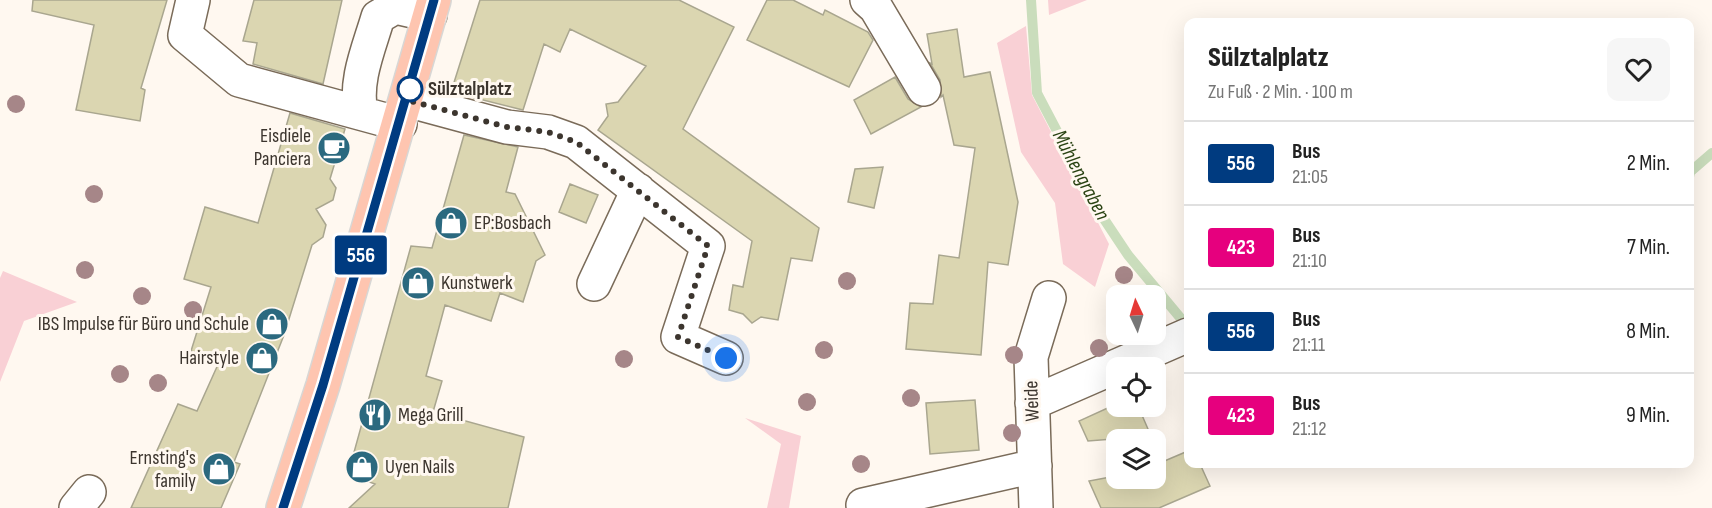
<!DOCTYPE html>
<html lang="de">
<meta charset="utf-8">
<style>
body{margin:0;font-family:"Sofia Sans Condensed",sans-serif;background:#f6f6f6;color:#222;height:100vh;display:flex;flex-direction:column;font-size:22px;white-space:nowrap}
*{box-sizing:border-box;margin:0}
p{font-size:20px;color:#767676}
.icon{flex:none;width:33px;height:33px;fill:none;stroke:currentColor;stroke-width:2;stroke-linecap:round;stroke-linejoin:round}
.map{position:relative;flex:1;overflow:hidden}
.sheet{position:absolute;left:1184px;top:18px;width:510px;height:450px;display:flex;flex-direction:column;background:#fff;border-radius:12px;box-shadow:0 6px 24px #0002}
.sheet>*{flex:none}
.badge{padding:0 12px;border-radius:4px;font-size:21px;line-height:39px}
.needle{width:39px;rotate:356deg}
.buttons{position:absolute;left:1106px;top:285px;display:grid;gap:12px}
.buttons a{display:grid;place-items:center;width:60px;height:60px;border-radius:12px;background:#fff;box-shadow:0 6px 24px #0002;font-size:30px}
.you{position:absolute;width:30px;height:30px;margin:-15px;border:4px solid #fff;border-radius:50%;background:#1a73e8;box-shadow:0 0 0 9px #1a73e833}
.map>.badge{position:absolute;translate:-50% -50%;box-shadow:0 0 0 3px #fff}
.round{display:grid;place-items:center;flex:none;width:63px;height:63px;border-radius:12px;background:#f6f6f6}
.headline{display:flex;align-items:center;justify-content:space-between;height:102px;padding:0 24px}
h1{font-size:28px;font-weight:800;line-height:45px}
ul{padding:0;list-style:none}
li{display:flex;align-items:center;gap:18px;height:84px;padding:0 24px;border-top:2px solid #e0e0e0}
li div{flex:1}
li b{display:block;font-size:22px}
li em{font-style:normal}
li .badge{min-width:66px;font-weight:700;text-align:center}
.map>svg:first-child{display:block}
.green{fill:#f9d0d5}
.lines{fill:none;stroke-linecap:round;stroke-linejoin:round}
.stream{stroke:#caddbc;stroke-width:10}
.building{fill:#dbd6b1;stroke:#a9a68f;stroke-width:1.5}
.minor-casing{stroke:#7a6b59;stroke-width:36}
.major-casing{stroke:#d8d7d5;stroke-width:36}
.minor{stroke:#fff;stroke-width:33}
.major{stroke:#fec5b0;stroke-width:33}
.tree{fill:#a68688}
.line-casing{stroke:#fff;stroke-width:14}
.line{stroke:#003b80;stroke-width:9}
.walk{stroke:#3c352e;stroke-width:6;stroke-dasharray:0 10.8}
.stop-dot{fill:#fff;stroke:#003b80;stroke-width:3}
.labels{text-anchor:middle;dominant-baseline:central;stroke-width:6;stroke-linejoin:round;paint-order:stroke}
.stop-label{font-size:20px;font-weight:bold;fill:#3c352e;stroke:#fff8f0;text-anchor:start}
.poi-label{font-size:20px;fill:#3c352e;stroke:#fff8f0;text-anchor:end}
.street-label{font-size:20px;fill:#3c352e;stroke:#fff8f0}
.water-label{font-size:21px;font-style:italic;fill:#2a4313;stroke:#fff8f0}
</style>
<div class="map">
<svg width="1712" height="508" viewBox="0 0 1712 508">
<rect width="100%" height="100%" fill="#fff8f0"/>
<path class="green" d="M1048 0H1087L1049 15Z
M1026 26 1032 95 1109 244 1095 287 1063 264 1055 203 1021 152 997 43Z
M3 271 77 302 24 321 0 382V278Z
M745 418 801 436 789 508H767L781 444Z"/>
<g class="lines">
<path class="stream" d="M1031 0 1037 93 1100 213 1128 255 1188 327
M1689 177 1690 172 1712 153"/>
</g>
<path class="building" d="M33 0H167L141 88 145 90 140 121 76 110 94 25 32 11Z
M254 0H342L323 84 253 64 257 43 243 41Z
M480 0H679L734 27 683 129 819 228 812 261 791 258 778 320 761 317 752 323 743 314 729 310 733 285 743 287 752 241 598 130 608 116 606 104 618 102 646 66 570 29 560 52 544 44 523 110 451 92Z
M767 0H793L823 15 825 10 868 32 873 40 849 87 747 40Z
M957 29 964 77 990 72 1018 202 1008 265 988 262 981 355 906 349 910 303 933 304 939 255 959 258 975 148 954 145 943 95 941 97 940 80 930 63 932 64 927 34Z
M895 77 908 99 921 107 871 134 854 100Z
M290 113 345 129 330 179 336 188 333 200 316 209 326 225 323 237 312 245 284 335 234 462 240 464 221 508H131L178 404 197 411 220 360 191 351 211 287 184 279 205 207 258 223Z
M464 135 518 147 506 192 515 194 545 255 536 261 523 302 500 293 491 321 445 305 426 376 442 381 433 412 524 437 508 508H349L375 484 348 474 411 246 432 248Z
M883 167 874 208 848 202 855 169Z
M570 184 598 195 586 223 559 212Z
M975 400 979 450 930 454 926 403Z
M1112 406H1138L1151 436 1088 441 1079 421Z
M1188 451V464H1200L1210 486 1159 508H1101L1089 481 1116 476V478H1155V465Z"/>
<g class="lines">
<defs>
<path id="minor" d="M193 0 185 35 239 80 400 124
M867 0 876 8 924 89
M407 100 507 127 548 132 576 142 708 246 678 337 726 358
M361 113C354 81 369 48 378 17L395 7 430 15
M594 284 638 190
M1032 403 1188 335
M863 505 1035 466
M76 508 89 492
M1036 508 1031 357 1049 298"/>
<path id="major" d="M283 508 323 385 434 0"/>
</defs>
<use href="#minor" class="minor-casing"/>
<use href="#major" class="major-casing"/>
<use href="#minor" class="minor"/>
<use href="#major" class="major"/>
</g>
<g class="tree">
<circle cx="16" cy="104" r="9"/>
<circle cx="94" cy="194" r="9"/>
<circle cx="85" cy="270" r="9"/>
<circle cx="1124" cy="275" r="9"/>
<circle cx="847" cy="281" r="9"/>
<circle cx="142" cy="296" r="9"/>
<circle cx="193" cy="310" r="9"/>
<circle cx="1099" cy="348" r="9"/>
<circle cx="824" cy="350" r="9"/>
<circle cx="1014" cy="355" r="9"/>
<circle cx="624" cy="359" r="9"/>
<circle cx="120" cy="374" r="9"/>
<circle cx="158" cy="383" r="9"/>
<circle cx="911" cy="398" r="9"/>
<circle cx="807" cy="402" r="9"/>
<circle cx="1012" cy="433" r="9"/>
<circle cx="861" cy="464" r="9"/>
</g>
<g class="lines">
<defs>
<path id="line" d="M283 508 323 385 434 0"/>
</defs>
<use href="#line" class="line-casing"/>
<use href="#line" class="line"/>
<path class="walk" d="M410 89 412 82 407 100 507 127 548 132 576 142 708 246 678 337 726 358"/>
</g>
<defs>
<symbol id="cafe-disc" viewBox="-11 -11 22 22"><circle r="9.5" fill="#2b697f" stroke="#fff8f0"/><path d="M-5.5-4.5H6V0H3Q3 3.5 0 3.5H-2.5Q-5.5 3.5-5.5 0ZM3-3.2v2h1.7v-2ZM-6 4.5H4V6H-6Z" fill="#fff"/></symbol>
<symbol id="shop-disc" viewBox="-11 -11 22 22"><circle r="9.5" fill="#2b697f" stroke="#fff8f0"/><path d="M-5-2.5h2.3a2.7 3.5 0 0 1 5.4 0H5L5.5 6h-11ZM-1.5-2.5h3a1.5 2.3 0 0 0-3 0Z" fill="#fff"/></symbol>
<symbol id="restaurant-disc" viewBox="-11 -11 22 22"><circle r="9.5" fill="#2b697f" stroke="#fff8f0"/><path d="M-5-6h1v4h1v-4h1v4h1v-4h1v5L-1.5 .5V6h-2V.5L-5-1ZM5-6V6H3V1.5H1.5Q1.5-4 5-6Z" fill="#fff"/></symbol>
</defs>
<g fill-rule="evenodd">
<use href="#cafe-disc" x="315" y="129" width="38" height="38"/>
<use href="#shop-disc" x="432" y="204" width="38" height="38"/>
<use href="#shop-disc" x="399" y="264" width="38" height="38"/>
<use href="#shop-disc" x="253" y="305" width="38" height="38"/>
<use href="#shop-disc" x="243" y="339" width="38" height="38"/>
<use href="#restaurant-disc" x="356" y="396" width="38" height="38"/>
<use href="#shop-disc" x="343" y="448" width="38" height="38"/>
<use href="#shop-disc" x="200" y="450" width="38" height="38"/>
</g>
<circle class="stop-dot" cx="410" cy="89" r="12"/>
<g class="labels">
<g class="stop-label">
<text x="428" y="89">Sülztalplatz</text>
</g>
<g class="poi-label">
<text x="311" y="136">Eisdiele<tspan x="311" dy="23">Panciera</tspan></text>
<text x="474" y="223" text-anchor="start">EP:Bosbach</text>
<text x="441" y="283" text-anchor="start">Kunstwerk</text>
<text x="249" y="324">IBS Impulse für Büro und Schule</text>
<text x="239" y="358">Hairstyle</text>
<text x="398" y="415" text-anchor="start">Mega Grill</text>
<text x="196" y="458">Ernsting's<tspan x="196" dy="23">family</tspan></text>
<text x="385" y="467" text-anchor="start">Uyen Nails</text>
</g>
<g class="street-label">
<text transform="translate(1032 401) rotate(-92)">Weide</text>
</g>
<g class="water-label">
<text transform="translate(1081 175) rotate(62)">Mühlengraben</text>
</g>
</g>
</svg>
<div class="buttons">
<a><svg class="needle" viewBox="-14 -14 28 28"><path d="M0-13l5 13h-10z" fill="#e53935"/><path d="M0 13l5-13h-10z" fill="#767676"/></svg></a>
<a><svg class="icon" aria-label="locate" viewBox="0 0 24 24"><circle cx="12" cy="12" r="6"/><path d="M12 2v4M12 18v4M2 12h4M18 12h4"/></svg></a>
<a><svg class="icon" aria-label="layers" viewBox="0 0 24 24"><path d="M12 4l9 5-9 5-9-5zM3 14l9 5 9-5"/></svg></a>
</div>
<div class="you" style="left:726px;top:358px"></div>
<b class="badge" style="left:361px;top:255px;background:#003b80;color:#fff">556</b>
<section class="sheet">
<div class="headline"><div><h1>Sülztalplatz</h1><p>Zu Fuß · 2 Min. · 100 m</p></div><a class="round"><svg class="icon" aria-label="heart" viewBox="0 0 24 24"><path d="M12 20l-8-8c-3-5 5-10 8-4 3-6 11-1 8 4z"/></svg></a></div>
<ul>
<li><span class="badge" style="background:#003b80;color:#fff">556</span><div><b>Bus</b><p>21:05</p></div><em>2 Min.</em></li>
<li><span class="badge" style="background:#e6007e;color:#fff">423</span><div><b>Bus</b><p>21:10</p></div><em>7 Min.</em></li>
<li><span class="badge" style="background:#003b80;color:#fff">556</span><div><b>Bus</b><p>21:11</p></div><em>8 Min.</em></li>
<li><span class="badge" style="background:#e6007e;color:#fff">423</span><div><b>Bus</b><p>21:12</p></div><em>9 Min.</em></li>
</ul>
</section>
</div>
